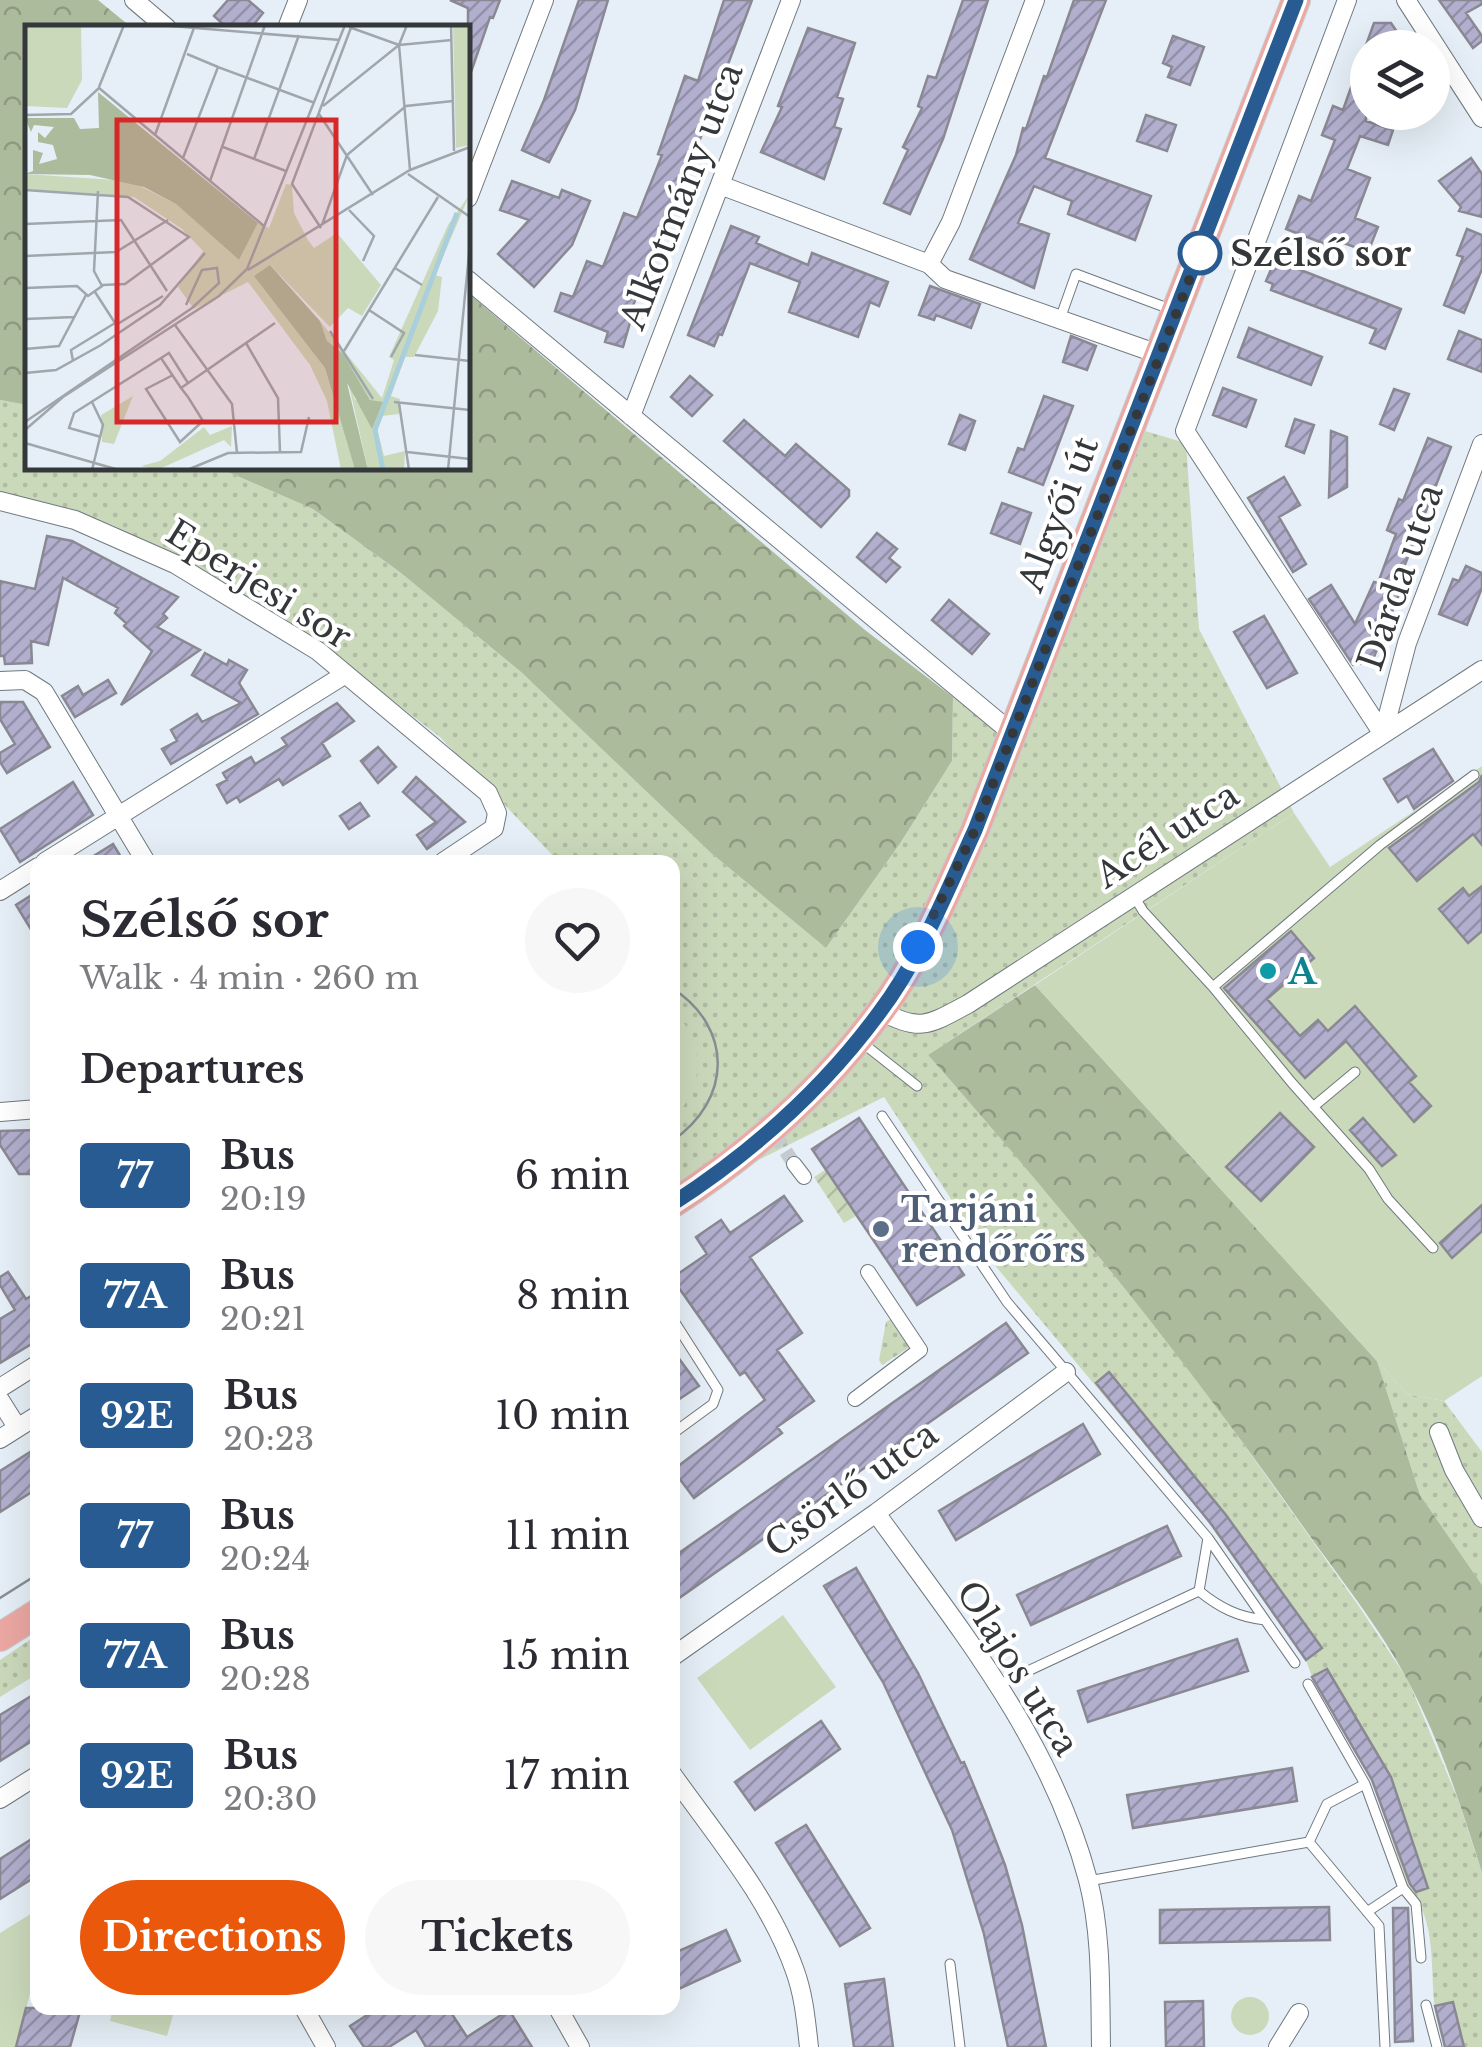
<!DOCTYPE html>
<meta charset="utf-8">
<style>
body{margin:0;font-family:"Libre Baskerville",serif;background:#f7f7f7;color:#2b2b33;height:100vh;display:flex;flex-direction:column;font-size:38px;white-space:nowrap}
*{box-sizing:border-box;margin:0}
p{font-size:32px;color:#7c7c81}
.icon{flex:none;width:55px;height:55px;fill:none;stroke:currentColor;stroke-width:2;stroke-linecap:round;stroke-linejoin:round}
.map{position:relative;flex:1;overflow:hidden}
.details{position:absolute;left:30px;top:855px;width:650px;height:1160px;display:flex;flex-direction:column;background:#fff;border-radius:20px;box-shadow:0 10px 40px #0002}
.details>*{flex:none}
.badge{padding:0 20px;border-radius:8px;font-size:35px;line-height:65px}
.buttons{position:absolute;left:1350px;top:30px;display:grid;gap:20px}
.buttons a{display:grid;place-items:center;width:100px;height:100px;border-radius:50%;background:#fff;box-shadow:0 10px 40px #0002;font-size:50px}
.you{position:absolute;width:50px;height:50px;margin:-25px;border:8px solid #fff;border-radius:50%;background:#1a73e8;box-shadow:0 0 0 15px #1a73e833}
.map>.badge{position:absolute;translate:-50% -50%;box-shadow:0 0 0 5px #fff}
h2{padding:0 50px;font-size:38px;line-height:90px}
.round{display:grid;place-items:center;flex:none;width:105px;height:105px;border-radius:52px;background:#f7f7f7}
.overview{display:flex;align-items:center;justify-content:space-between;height:170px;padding:0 50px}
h1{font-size:48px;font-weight:800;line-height:75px}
.action{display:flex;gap:20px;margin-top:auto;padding:20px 50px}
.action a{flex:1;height:115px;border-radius:60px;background:#ea580c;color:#fff;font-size:40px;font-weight:800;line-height:115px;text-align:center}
.action a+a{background:#f7f7f7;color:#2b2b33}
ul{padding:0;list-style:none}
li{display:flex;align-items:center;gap:30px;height:120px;padding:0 50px}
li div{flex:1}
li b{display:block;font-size:38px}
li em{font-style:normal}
li .badge{min-width:110px;font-weight:700;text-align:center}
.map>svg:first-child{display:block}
.grass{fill:url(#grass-dots)}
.forest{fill:url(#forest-crowns)}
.park{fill:#cbd9bb}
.garden{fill:url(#garden-furrows)}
.building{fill:url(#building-hatch);stroke:#8a8993;stroke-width:2.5}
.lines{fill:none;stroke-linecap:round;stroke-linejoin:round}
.pedestrian-tunnel{stroke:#c3cad1;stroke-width:14;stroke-dasharray:14 7;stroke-linecap:butt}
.service-casing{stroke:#70797f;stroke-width:11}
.pedestrian-casing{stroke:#70797f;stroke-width:16}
.minor-casing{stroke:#70797f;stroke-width:20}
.primary-casing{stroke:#cacbcc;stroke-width:30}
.service{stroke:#fff;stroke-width:9}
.pedestrian{stroke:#fff;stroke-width:14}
.minor{stroke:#fff;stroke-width:18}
.primary{stroke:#eca8a3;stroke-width:28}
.tram{stroke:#888e93;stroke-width:2.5}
.line-casing{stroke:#fff;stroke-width:22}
.line{stroke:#275b91;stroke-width:15}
.walk{stroke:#35383b;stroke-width:10;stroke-dasharray:0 18}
.stop-dot{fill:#fff;stroke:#275b91;stroke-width:5}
.culture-dot{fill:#0f9aa8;stroke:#fff;stroke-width:4}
.service-dot{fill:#5c6f8a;stroke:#fff;stroke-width:4}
.labels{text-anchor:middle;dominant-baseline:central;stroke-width:8;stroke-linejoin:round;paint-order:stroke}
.street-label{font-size:35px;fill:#35383b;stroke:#fff}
.stop-label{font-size:35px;font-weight:bold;fill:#35383b;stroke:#fff;text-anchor:start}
.culture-label{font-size:35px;font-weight:bold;fill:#0d838f;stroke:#fff;text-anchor:start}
.service-label{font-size:35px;font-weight:bold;fill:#4e5e75;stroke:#fff;text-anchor:start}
.inset-river{fill:none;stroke:#a9cfdc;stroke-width:5}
.inset-road{fill:none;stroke:#9fa6ac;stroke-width:2.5}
.view{fill:#d62828;fill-opacity:0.15;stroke:#d62828;stroke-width:5}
.inset-edge{fill:none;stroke:#35383b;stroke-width:5}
</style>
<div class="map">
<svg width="1482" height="2047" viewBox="0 0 1482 2047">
<defs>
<pattern id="grass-dots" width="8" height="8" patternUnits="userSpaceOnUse" patternTransform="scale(2.5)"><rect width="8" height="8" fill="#cbd9bb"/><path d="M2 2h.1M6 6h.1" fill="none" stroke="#afbba2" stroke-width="1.8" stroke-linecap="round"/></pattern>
<pattern id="forest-crowns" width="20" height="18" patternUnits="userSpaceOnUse" patternTransform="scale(2.5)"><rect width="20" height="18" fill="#adbb9d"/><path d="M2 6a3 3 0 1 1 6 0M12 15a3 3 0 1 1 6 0" fill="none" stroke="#8e9981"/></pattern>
<pattern id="garden-furrows" width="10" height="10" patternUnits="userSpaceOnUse" patternTransform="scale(2.5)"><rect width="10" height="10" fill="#cbd9bb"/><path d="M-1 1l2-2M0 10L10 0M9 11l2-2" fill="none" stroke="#afbba2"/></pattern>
<pattern id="building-hatch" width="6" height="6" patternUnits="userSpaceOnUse" patternTransform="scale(2.5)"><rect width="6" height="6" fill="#b2afce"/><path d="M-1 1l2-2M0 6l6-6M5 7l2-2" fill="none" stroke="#928fa8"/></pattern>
</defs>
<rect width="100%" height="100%" fill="#e6eff7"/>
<path class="grass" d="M0 400 27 405 28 468H219L313 509 401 573 521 672 711 853 826 948 901 842 952 761 953 697 1027 736 1145 431 1186 443 1199 629 1294 813 928 1055 1035 1176 1198 1380 1358 1605 1408 1680 1459 1802 1482 1873V2047H1445C1442 2034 1437 2021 1435 2008 1430 1976 1437 1915 1410 1894L1373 1783 1312 1677 1306 1660 1200 1511 993 1263 884 1097 673 1203 672 862H559L440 737 275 611 112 525 0 495Z
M891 1319 910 1347 882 1365 879 1360 886 1322Z
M1377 1361 1407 1394 1444 1401 1482 1452V1585L1420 1495Z
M37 1635V1674L0 1697V1660Z"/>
<path class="forest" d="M0 0H98L131 27 28 28 27 405 0 400Z
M468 293 865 630 953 697 952 761 901 842 826 948 711 853 521 672 401 573 313 509 219 468H468Z
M1035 985 1377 1361 1420 1495 1482 1585V1873C1462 1808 1440 1741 1408 1681 1378 1624 1334 1571 1297 1518 1183 1356 1059 1203 928 1055Z"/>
<path class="park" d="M1482 766V1376L1444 1401 1407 1394 1035 985 1294 813 1330 867Z
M672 1011C707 1040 705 1089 673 1118Z
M783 1615 836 1687 750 1750 697 1678Z
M37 1910V1967L16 2047H0V1933Z
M1231 2016a19 19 0 1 1 38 0a19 19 0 1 1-38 0Z
M113 2008H175L167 2036 110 2021Z"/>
<path class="garden" d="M825 1170 856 1216 844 1223 814 1177Z"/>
<path class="building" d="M228 0H248L263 13 251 28H227L214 16Z
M450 0H500L493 18 490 17 470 75H468V8Z
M579 0H608L575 110 549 162 522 150 544 100Z
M724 0H752L656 257 653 256 628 318 631 319 623 347 605 342 608 332 555 311 561 293 573 297 587 261 603 267 624 213 637 218 662 155 658 154 685 76 698 81Z
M963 0H988L943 139 910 214 884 203 908 150 903 147 922 108 918 106 928 76 936 78Z
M1074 0H1106L1045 158 1151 196 1135 240 1068 214 1072 201 1034 186 1018 223 1049 234 1034 288 970 259 1016 155 1023 128 1026 129 1044 76 1047 77Z
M1439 0H1482V4L1466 13 1482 36V41L1473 48Z
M1374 23H1391L1408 48H1365Z
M808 28 855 43 837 97 843 99 834 127 841 129 824 179 761 152 782 107 778 106Z
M1173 36 1204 47 1190 85 1168 77 1172 67 1163 63Z
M1365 48 1366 121 1393 130 1388 145 1360 136 1347 169 1370 178 1355 218 1378 227 1368 252 1330 238 1328 245 1286 229 1299 196 1311 201 1335 140 1322 135 1333 106 1343 110Z
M1146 115 1176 125 1167 151 1137 141Z
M1471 158 1482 174V217L1459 211 1461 207 1439 181Z
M512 181 559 198 562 190 590 201 572 245 534 287 498 254 529 220 500 210Z
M731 226 759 237 756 243 808 265 812 253 888 282 879 306 870 302 858 337 789 312 800 282 750 263 722 335 719 334 714 346 688 335Z
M1467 229 1482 235V269L1464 313 1444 305 1463 257 1457 255Z
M1275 260 1401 309 1385 349 1370 343 1376 329 1271 290 1273 284 1266 281Z
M930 286 980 304 971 328 936 315 934 320 919 315Z
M1249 328 1322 357 1311 385 1238 357Z
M1459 331 1482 340V372L1448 359Z
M1071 336 1096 346 1087 370 1063 362Z
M690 376 712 395 692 416 671 397Z
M1223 388 1256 400 1246 427 1213 415Z
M1394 389 1409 394 1394 430 1380 424Z
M1044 396 1073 406 1043 485 1009 472 1018 448 1024 450Z
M960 415 975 421 965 450 949 444Z
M1295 419 1314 425 1304 453 1286 446Z
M744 420 785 456 796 444 849 490V496L821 527 724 441Z
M1331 431 1347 437V487L1329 497Z
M1428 438 1451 447 1395 590 1400 592 1372 662 1353 665 1309 599 1331 585 1355 624 1374 582 1378 583 1396 534 1387 530 1399 499 1403 501Z
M1284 477 1300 505 1279 517 1306 564 1293 572 1248 498Z
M1002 503 1031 513 1020 544 991 533Z
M877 533 897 549 889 558 900 567 886 582 857 557Z
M47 536 72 541 178 597 163 614 167 618 157 627 200 650 121 705 152 651 124 626 126 623 115 613 118 608 63 578 48 645 31 641 32 663 5 664 4 656H0V581L35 589Z
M1466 566 1482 573V588L1467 625 1439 614 1453 579 1459 581Z
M949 600 989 634 972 654 932 620Z
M1264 616 1297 673 1267 688 1234 632Z
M205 653 227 665 229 660 247 670 239 683 258 714 171 764 162 749 177 741 171 730 197 714 202 722 241 703 192 675Z
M108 680 116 693 75 717 62 696 78 686 83 695Z
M0 702H23L50 747 7 773 0 762V753L15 744 0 719Z
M337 703 354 721 322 743 330 756 283 785 279 779 240 802 237 797 227 803 217 785 227 780 223 773 251 757 255 764 287 745 282 738Z
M378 747 396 767 378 783 361 761Z
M1433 749 1453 781 1414 809 1407 796 1398 802 1384 779Z
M1482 775V845L1473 834 1417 881 1389 848 1479 782Z
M416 777 465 822 427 849 417 835 436 822 403 792Z
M73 782 93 815 20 862 0 829Z
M360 803 369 816 349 829 340 816Z
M113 844 124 862H84Z
M1482 886V931L1468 943 1439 909 1463 888 1469 896Z
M38 891V941L16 905Z
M1291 931 1314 958 1267 999 1300 1036 1318 1020 1328 1031 1355 1006 1416 1076 1409 1082 1431 1106 1414 1122 1346 1041 1305 1078 1224 988Z
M1280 1113 1314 1147 1261 1201 1226 1167Z
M859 1118 964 1275 917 1305 812 1149Z
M1363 1118 1396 1155 1382 1166 1350 1130Z
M38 1130V1174H19L0 1145V1131Z
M784 1196 802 1221 750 1257 802 1333 777 1350 814 1401 777 1427 782 1433 694 1498 673 1470 765 1400 745 1372 740 1375 672 1278 707 1254 696 1237 721 1220 730 1233Z
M1482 1205V1231L1452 1258 1440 1243Z
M8 1272 26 1299 38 1292V1340L0 1363V1319L15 1310 0 1285V1277Z
M1006 1323 1028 1353 672 1603V1558Z
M672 1349 699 1386 672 1404Z
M1109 1372 1226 1515 1322 1648 1306 1660 1212 1525 1096 1383Z
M1083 1424 1100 1454 956 1540 939 1511Z
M38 1447V1488L0 1512V1471Z
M1167 1526 1181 1556 1031 1625 1017 1595Z
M856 1568 918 1673 961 1763 964 1762 987 1818 1005 1865 1022 1925 1046 2047H1008L984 1934 952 1830 883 1682 824 1586Z
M1237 1639 1248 1671 1088 1722 1078 1691Z
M1327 1669 1391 1777 1428 1888 1416 1892 1410 1884 1372 1780 1312 1677Z
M38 1692V1737L0 1761V1715Z
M821 1721 840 1749 755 1810 735 1782Z
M1292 1768 1297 1801 1133 1828 1127 1795Z
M806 1825 870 1928 840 1946 776 1843Z
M38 1835V1875L0 1899V1859Z
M1329 1907 1330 1940 1160 1943V1910Z
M1393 1908H1408L1413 2041 1395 2042Z
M726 1930 740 1961 672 1992V1954Z
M884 1979 893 2047H854L845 1984Z
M1203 2001 1204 2047H1166L1165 2002Z
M1453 2002 1464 2047H1445L1435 2006Z
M26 2008H81L70 2047H16Z
M378 2008H448L467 2037 509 2010 532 2047H426L416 2030 389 2047H364L350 2026Z"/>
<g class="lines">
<path class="pedestrian-tunnel" d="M763 1116 794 1164"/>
<defs>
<path id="service" d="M1060 319 1076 274 1170 309
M1134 896 1143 911 1213 987 1292 1083 1369 1169 1388 1199 1433 1248
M1213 987 1380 845 1474 775
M860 1041 917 1086
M1313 1107 1355 1072
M882 1116 1007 1302 1208 1538 1265 1620C1238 1617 1220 1608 1199 1591L998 1685
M672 1318 718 1390 713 1404 672 1434
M1199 1591 1208 1538
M1265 1620 1295 1663
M1308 1684 1365 1784 1403 1888 1367 1912
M1309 1842 1327 1804 1365 1784
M1088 1881 1309 1842 1379 1926 1385 2047
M1403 1888 1416 1904 1421 1958
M950 1964 960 2047
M1426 2005 1437 2047"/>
<path id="pedestrian" d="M794 1164 804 1177
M855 1399 920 1350 868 1272"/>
<path id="minor" d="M134 0 167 28
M1347 0 1185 431 1383 734
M1406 0 1482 118
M287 28 298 0
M720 185 929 264 945 279 1161 355
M468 198 544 0
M929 264 951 222 1035 0
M468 280 1012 733
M631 416 791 0
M0 501 75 520 175 564 318 651 488 793 497 813 494 828 443 862
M0 681 25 680 44 692 146 862
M1383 734 1407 643 1482 444
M45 862 344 675
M0 891 38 867
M881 1011C921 1033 930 1024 968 1004L1482 670
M0 1112 38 1109
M0 1388 38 1364
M0 1400 17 1427
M1439 1432 1454 1470 1482 1518
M0 1439 38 1415
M876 1513C959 1628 1051 1740 1088 1880 1102 1934 1100 1992 1101 2047
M672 1657 876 1513 1066 1372
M672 1774C716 1836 770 1899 795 1971 804 1996 806 2021 809 2047
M0 1799 38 1775
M304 2008 326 2047
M558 2008 580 2047
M1278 2047 1299 2013"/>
<path id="primary" d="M672 1204C751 1153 823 1089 879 1013 920 959 947 891 975 830L1296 0
M0 1637 38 1613"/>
</defs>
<use href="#service" class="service-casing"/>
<use href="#pedestrian" class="pedestrian-casing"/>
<use href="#minor" class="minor-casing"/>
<use href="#primary" class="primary-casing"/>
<use href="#service" class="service"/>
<use href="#pedestrian" class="pedestrian"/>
<use href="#minor" class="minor"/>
<use href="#primary" class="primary"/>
<path class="tram" d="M672 988C734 1028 732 1100 672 1141
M0 1598 38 1574"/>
</g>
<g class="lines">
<defs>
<path id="line" d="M672 1204C751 1153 823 1089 879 1013 920 959 947 891 975 830L1296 0"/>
</defs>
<use href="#line" class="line-casing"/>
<use href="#line" class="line"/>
<path class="walk" d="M918 947 975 830 1204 242 1200 253"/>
</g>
<circle class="stop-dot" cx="1200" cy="253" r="20"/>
<circle class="culture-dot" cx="1268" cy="971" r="10"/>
<circle class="service-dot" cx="881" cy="1229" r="10"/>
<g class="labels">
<g class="street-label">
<text transform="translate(681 196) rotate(-69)">Alkotmány utca</text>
<text transform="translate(1058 514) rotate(-69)">Algyői út</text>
<text transform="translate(1400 577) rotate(-71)">Dárda utca</text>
<text transform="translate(259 584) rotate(32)">Eperjesi sor</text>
<text transform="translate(1167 835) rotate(-33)">Acél utca</text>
<text transform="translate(851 1489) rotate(-36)">Csörlő utca</text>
<text transform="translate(1018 1668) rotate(58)">Olajos utca</text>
</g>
<g class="stop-label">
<text x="1230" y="253">Szélső sor</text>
</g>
<g class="culture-label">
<text x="1288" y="971">A</text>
</g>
<g class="service-label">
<text x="901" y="1209">Tarjáni<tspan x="901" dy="40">rendőrőrs</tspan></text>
</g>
</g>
<g transform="translate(25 25)">
<rect width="445" height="445" fill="#e6eff7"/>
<path d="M0 149 105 156 151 179 214 235 233 198 244 203 261 159 267 160 269 188 283 215 230 251 300 343 330 445H316L302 376 285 340 223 257 169 284 153 262 178 226 157 204 109 172 0 164ZM445 169 410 250 417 252 413 286 389 332H380L366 371 375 374 374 389 357 391 352 403 359 431 380 426 379 445H343L323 356 330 375H345L302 316 295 296 357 373 369 335 364 332 423 200Z" fill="#cbd9bb"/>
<path d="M73 67 233 198 214 235 151 179 119 162 65 150 0 149 8 146V125L18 128 14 139 32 134 28 120 13 117V107L20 113 29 102 9 100 6 107 0 93H49L55 104 74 103ZM245 240 295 296 302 316 318 329 345 375 358 377 347 404 322 358 343 445H330L300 343 229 251Z" fill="#adbb9d"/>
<path d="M0 0H56L57 55 42 83 0 81Z" fill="#cbd9bb"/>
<path d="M428 0H445V120L431 123ZM312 208 356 260 337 291 323 283 305 302 245 240 283 215 289 223ZM108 371 89 419 77 417 76 390ZM207 401 206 422 199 415 132 445 116 441 135 436 179 402 185 410Z" fill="#cbd9bb"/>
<path class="inset-river" d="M358 445 350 405 432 188"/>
<path class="inset-road" d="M134 0 315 15M426 0 429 126M324 2 374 20 427 15M374 20 385 145M162 29 193 42M74 62 99 0M298 81 374 20 382 0M294 89 348 170M0 90 46 89 74 63 239 201M130 110 170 0M198 122 261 146M158 133 193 42 290 78M229 134 274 10M383 149 445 192M185 156 240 0M0 165 103 172 164 212 100 259 77 260M324 185 349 211 338 236M0 199 96 195 142 266M297 200 322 130 381 81 428 76M296 203 267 159 327 0M0 231 91 227 143 195M370 243 397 260M223 245 385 145 445 122M0 263 52 261 63 271 77 261 69 246 73 166M70 267 90 298M344 285 379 308 366 332M0 294 49 292M91 300 138 271M150 300 207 379 212 428M305 306 348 374M221 318 253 373 255 427M0 324 34 321 61 270M319 326 413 172M390 330 445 336M136 333 156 363 163 372 178 396 155 417 121 364 148 350M48 336 46 325 90 298M0 348 31 345 76 320 135 280 180 228M156 363 250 298M67 377 78 400 67 445M369 377 445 385M374 378 384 445M0 397 167 283 194 258 192 243 177 245 161 280M0 405 38 372 194 271 222 244 320 0M76 412 44 403 49 388 144 328 163 358M0 418 94 445M382 427 445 434M162 445 203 428 276 427 284 392M423 445 445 219"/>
<path class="view" d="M92 95H311V397H92Z"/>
<rect width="445" height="445" class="inset-edge"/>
</g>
</svg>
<div class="buttons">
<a><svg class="icon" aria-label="layers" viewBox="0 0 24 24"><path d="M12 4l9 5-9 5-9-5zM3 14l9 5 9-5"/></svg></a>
</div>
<div class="you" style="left:918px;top:947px"></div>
<section class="details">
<div class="overview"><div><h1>Szélső sor</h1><p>Walk · 4 min · 260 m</p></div><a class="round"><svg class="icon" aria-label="heart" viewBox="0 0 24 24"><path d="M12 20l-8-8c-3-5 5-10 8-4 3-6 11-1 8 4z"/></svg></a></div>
<h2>Departures</h2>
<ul>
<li><span class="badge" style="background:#275b91;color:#fff">77</span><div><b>Bus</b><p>20:19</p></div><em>6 min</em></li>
<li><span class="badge" style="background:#275b91;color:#fff">77A</span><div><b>Bus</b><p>20:21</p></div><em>8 min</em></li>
<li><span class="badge" style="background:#275b91;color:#fff">92E</span><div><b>Bus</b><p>20:23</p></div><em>10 min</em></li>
<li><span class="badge" style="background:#275b91;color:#fff">77</span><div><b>Bus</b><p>20:24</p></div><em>11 min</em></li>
<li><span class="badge" style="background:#275b91;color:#fff">77A</span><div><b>Bus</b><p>20:28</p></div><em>15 min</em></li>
<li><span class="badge" style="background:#275b91;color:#fff">92E</span><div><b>Bus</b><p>20:30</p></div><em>17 min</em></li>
</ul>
<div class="action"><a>Directions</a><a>Tickets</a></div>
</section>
</div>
